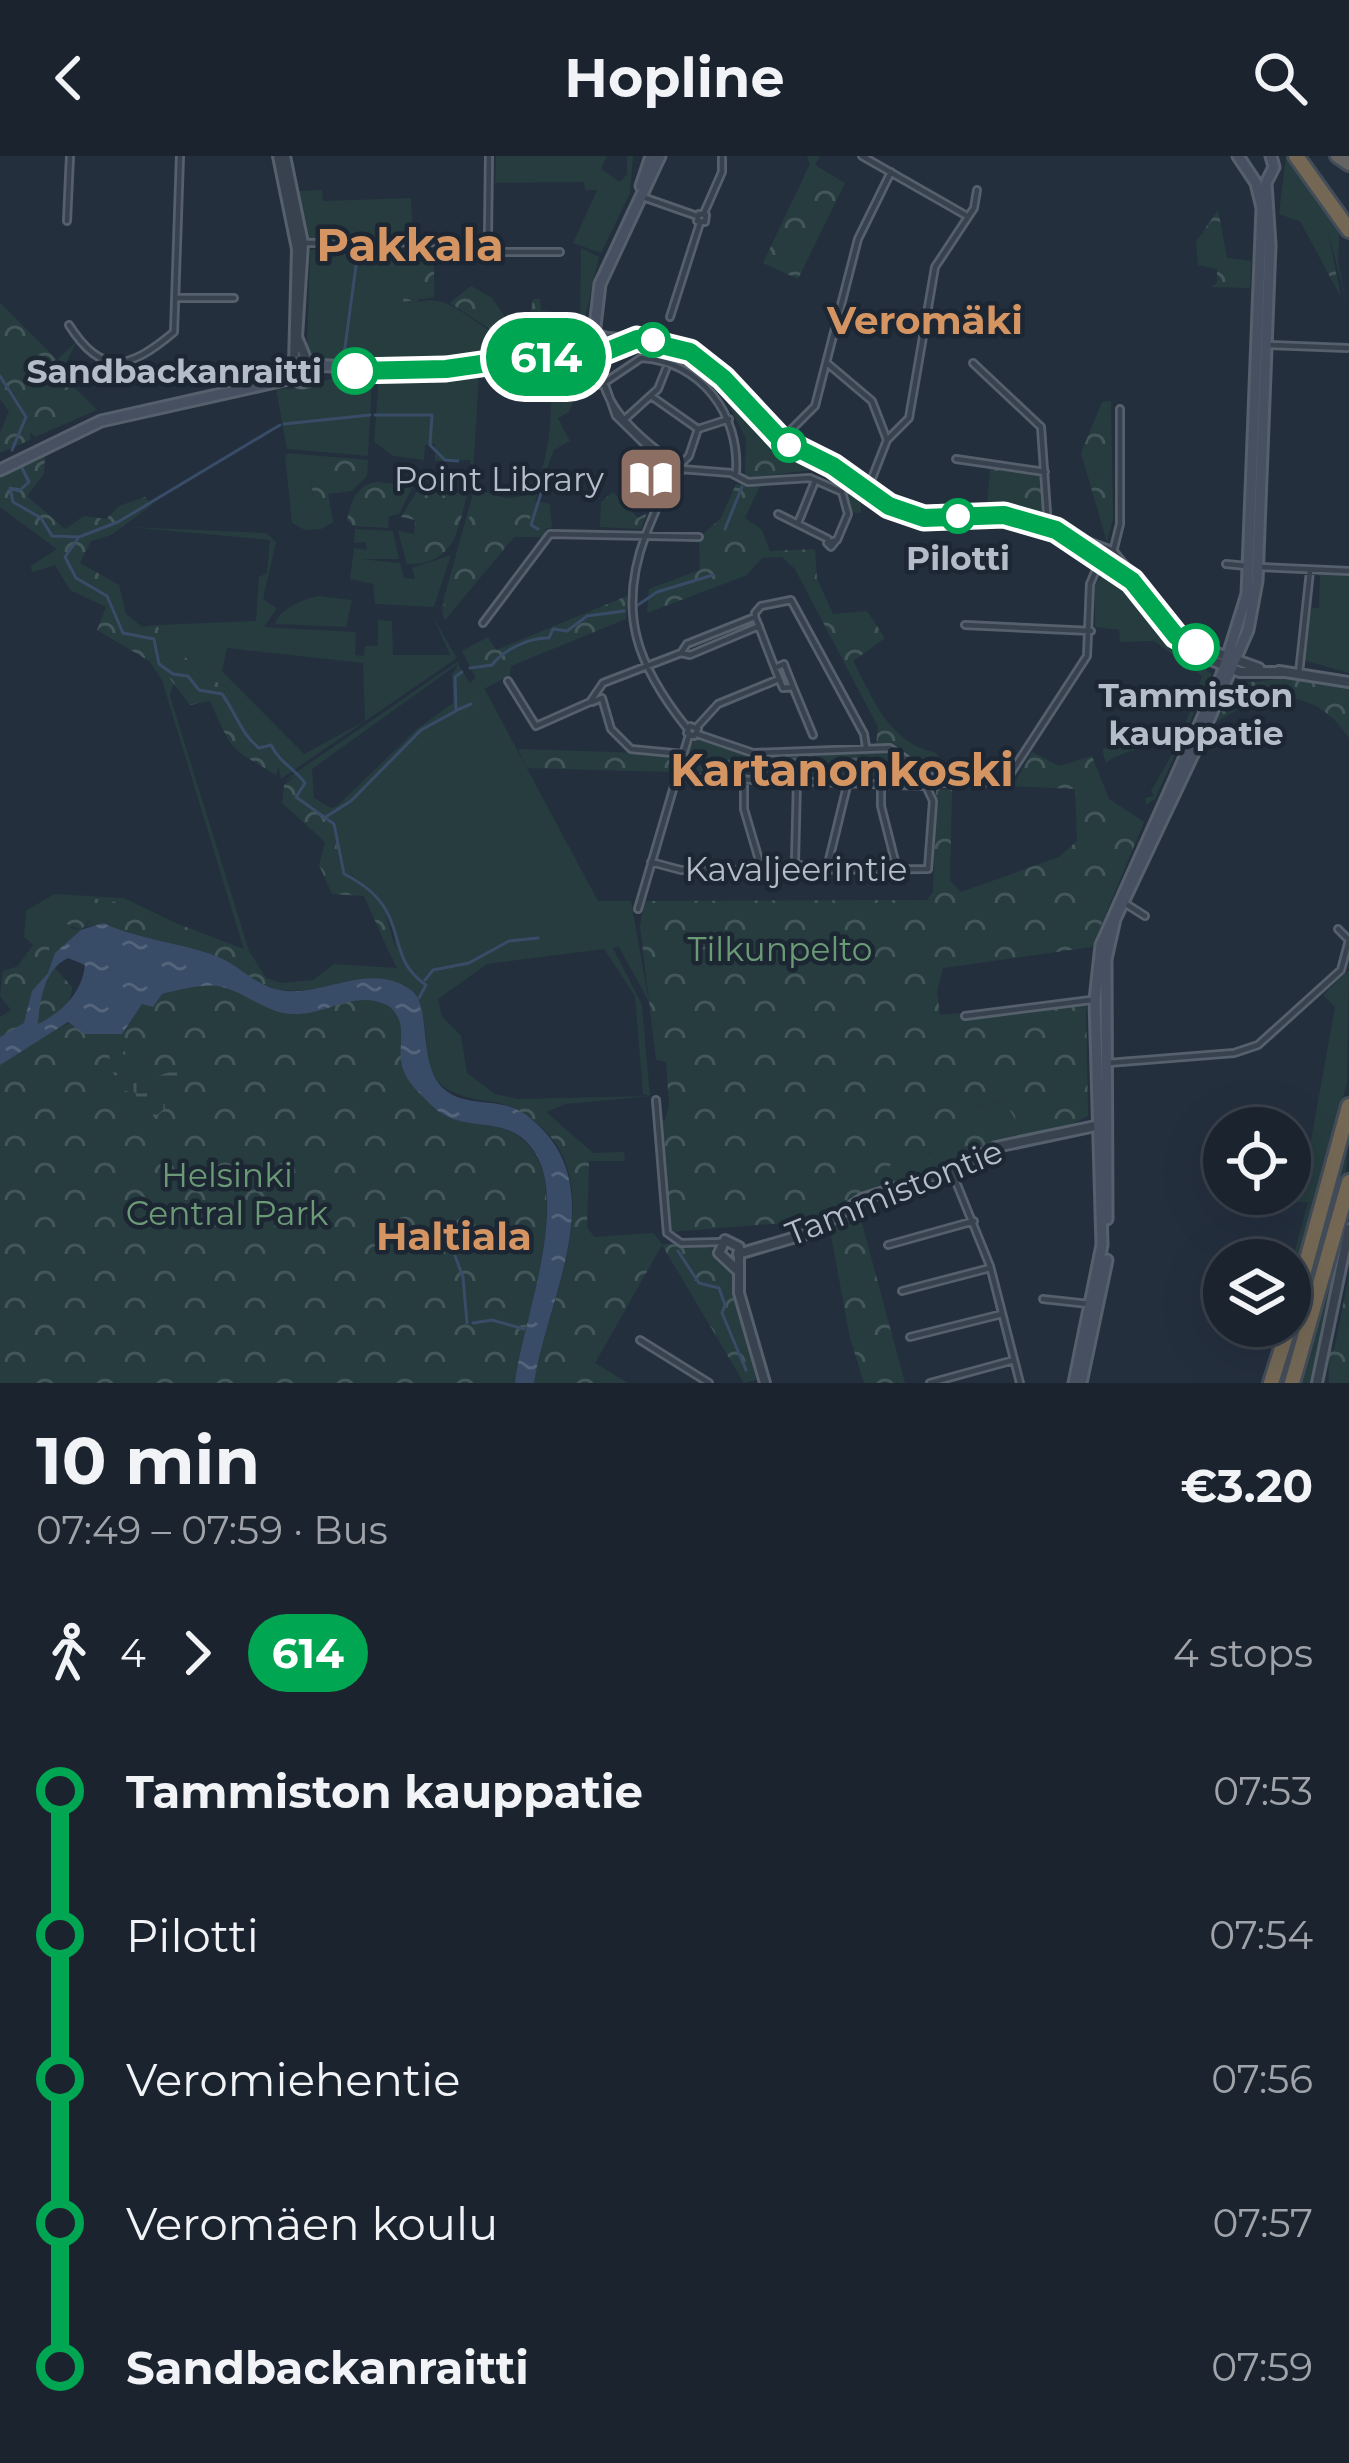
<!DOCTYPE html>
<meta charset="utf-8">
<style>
body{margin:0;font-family:Montserrat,sans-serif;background:#282f3a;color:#f1f3f6;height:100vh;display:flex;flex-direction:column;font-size:45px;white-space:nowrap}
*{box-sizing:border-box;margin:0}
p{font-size:39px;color:#a0a4aa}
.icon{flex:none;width:66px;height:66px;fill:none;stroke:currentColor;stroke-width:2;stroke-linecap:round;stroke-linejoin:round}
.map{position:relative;height:1227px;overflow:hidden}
.drawer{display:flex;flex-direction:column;background:#1b232e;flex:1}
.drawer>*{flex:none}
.badge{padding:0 24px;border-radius:39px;font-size:42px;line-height:78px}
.buttons{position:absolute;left:1203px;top:951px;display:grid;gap:24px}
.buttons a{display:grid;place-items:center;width:108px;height:108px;border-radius:50%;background:#1b232e;box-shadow:0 12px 48px #0002,0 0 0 3px #39404a;font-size:60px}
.map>.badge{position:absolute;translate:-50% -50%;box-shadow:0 0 0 6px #fff}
.legs{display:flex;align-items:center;gap:18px;height:132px;padding:0 36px;font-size:39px}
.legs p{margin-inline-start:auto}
.summary{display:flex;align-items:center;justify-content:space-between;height:204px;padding:0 36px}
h1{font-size:66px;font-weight:700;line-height:90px}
ul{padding:0 36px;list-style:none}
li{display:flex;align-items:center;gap:42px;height:144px;font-size:45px}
li i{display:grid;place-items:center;width:18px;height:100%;margin:0 15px;background:currentColor}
li i::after{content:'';width:30px;height:30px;margin:-15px;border:9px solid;border-radius:50%;background:#1b232e}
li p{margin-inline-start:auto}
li:first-child i{background:linear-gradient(#0000 50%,currentColor 0)}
li:last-child i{background:linear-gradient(currentColor 50%,#0000 0)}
header{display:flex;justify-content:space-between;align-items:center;height:156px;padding:0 36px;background:#1b232e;font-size:54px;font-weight:700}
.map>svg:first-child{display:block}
.grass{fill:#263c3f;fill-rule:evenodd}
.forest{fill:url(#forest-crowns)}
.wetland{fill:url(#wetland-marsh)}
.water{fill:url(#water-ripples);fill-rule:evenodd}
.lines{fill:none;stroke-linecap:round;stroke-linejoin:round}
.stream{stroke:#394c67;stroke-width:3}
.minor-casing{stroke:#565f6c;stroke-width:10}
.tertiary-casing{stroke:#565f6c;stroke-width:14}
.secondary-casing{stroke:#565f6c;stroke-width:15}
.trunk-casing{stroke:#434c59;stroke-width:18}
.motorway-casing{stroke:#434c59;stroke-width:20}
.minor{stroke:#38414e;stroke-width:4.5}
.tertiary{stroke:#38414e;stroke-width:8}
.secondary{stroke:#465061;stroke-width:9}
.trunk{stroke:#656462;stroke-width:12}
.motorway{stroke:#746855;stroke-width:14}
.line-1-casing{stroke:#fff;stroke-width:27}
.line-1{stroke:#00a651;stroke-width:18}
.stop-1-dot{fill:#fff;stroke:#00a651;stroke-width:6}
.labels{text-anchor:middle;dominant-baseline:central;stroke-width:9;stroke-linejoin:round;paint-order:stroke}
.stop-label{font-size:33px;font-weight:bold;fill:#b4bcc9;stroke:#1d2633}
.poi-label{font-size:33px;fill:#b4bcc9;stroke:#1d2633;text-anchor:end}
.street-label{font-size:33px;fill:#b4bcc9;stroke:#1d2633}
.park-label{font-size:33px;fill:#6b9a76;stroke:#1d2633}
.quarter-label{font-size:39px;font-weight:bold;fill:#d59563;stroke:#1d2633}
.district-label{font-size:45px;font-weight:bold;fill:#d59563;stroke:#1d2633}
</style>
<header><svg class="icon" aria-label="back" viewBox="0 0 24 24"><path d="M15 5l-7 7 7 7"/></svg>Hopline<svg class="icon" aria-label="search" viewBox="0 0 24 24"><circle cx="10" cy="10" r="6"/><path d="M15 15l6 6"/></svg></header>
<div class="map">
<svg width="1349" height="1227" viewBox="0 0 1349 1227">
<defs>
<pattern id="forest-crowns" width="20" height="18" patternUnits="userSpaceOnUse" patternTransform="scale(3)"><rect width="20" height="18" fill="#263c3f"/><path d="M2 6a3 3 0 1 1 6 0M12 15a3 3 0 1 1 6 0" fill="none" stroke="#435659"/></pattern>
<pattern id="wetland-marsh" width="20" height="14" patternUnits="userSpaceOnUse" patternTransform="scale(3)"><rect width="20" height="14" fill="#263c3f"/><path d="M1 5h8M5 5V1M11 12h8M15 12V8" fill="none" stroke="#435659"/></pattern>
<pattern id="water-ripples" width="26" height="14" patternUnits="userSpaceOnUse" patternTransform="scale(3)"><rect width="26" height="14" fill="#394c67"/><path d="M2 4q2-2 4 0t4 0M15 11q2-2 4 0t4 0" fill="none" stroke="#53647b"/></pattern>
</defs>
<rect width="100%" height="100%" fill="#242f3e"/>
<path class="grass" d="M496 0H607L601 13 620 26 627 18V0H633L630 37 601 97 573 87 597 34H585L584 26 495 27Z
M1286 0 1340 67 1338 106 1347 149 1328 76 1279 58Z
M322 34 323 45 411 42 413 83 308 82 299 35Z
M581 92 599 101 581 179 498 198 503 180 541 189 540 181 552 167 580 159Z
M465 93V107L406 102 418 146C447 137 468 163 493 176L489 197C453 203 329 221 307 193L310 94Z
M585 201 596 231 574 243 569 256 558 262 570 285 554 294 535 345 550 348 552 371 539 375 496 373 440 456 474 334C487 333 499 345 518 341 555 331 551 241 552 207Z
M468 214 479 219 473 319 470 304 435 305V288L425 289 424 304 393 300 374 286 379 219Z
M330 223 372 224 368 300 287 293 276 233 306 232Z
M290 297 309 299 315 363 321 373 305 374 292 367 285 299Z
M129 371 266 377 276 386 263 443 277 452 264 471 356 476 355 499 364 500 365 490H378V464L392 465 393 499H450L433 461 457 502 281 623 278 608 226 531 201 518 156 469 256 465 259 421 267 417 270 384ZM227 492 363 507 365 565 304 598 222 515Z
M355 373 393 375 399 403H361L400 407 404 422 415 423 412 412 451 399 434 451 375 448 373 428 350 423 354 392 367 394 366 386 354 387Z
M1314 416 1349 417V517L1303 504 1309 442 1312 452H1319L1320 420Z
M1101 420 1122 427 1169 488 1212 518 1155 643 1146 649 1145 642 1154 640 1151 635 1175 593 1172 586C1165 585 1115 597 1106 607L1102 593 1185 569 1202 520 1154 485 1120 486 1119 474 1095 471V429Z
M319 440 352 444 346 471 275 468C280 452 303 443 319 440Z
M156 504 180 530 173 529 170 540 249 795 244 794 162 524 149 505Z
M457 506 470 527 476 521 484 532 598 745H631L649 846 619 791 613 792 642 849 650 940 643 938 635 840 604 793 487 808 438 843 442 860 461 880 467 917 495 938 494 946C395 935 446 884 411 834 354 812 331 839 280 834L281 827 313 824 334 808 397 812 389 796H395C397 747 373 735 339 709L334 667 309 647 295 620 282 626ZM458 508 452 519 453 547 417 573 337 650 331 652 314 642 312 613Z
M54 738 124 742 182 770 184 779 174 788 140 784 103 767 85 772 93 761 111 763 94 749 70 772 81 774 52 812 14 815 33 789 24 781 26 755Z
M1349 814 1347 927 1290 1146V1113L1308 1046H1278L1279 1038H1290V1021L1304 1023 1335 851 1323 839Z
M1004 944 1024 979 986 991 975 951Z
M1349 967C1349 1056 1313 1143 1288 1227H1274Z
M920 994 957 1007 895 1026 887 1010Z
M1349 1045 1313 1227H1299Z"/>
<path class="forest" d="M807 0H820L815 9 845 27 798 123 763 107 810 8Z
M1218 54 1227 102 1251 105 1250 132 1211 131 1217 127V113L1198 109 1196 86Z
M1299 63 1328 76 1341 141Z
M406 102 434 107V141L403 146Z
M471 130 492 142 512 172 529 164 533 143H540L541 154 569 158 566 166 552 167 548 178 540 181 541 190H516L450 147Z
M0 147 57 204 76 186 61 218 97 254 35 281 31 276 30 284 0 297V277L9 255 0 243Z
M728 233 783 295 827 310 860 337 861 357 850 356 843 328 812 314 745 322 746 283 723 237Z
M1111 245 1113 362 1107 386 1081 297 1102 246Z
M63 287 45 299 44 318 27 340 65 373 84 360 106 363 119 350 145 341 152 349 111 379 91 385 80 407 119 429 126 458 142 471 156 469 201 518 226 531 279 608 276 619C229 590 234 599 210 545L190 549 156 504 149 505 97 474 106 451 70 434 55 409 32 416 31 410 57 393 0 351V320Z
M309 299 368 304 367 320 352 335 328 338 333 366 321 373 315 363Z
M990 313 1041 320 1046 358 987 350Z
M377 326 413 330 399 358 389 360 388 372 353 370 347 364C351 346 356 329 377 326Z
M736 328 760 330 745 362 762 374 770 395 815 393 817 423 833 458 867 455 885 482 853 505C874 544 888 586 936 597L940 605 932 616 897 592 876 588 878 571 795 413 782 401 762 402 747 419 647 457 649 433 700 414 699 382 721 362Z
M421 329 467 339C457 377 454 409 407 408L398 375 414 378 415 364 401 361Z
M613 336 638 362 647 357 641 373 600 371 601 346Z
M475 342 535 346 528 369 545 371V381H514L445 464 442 457Z
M627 440 626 463 511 510 510 519 482 534 462 495 488 481 496 494Z
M1297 521 1349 531V582C1314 529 1263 533 1215 567L1233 528Z
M702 583C771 613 814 594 886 594L903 600 926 622 681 615 690 587Z
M518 593 675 598 670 616 527 612Z
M1032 596 1059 610 1092 600 1109 643 1144 666 1092 791 943 812 937 835 940 859 962 857 963 863 1086 849 1088 960 1067 971 1024 979 1004 944 978 950 986 991 959 1007 942 1008 931 997 917 996 889 1010 895 1026 807 1065 671 1076 656 965 665 964 669 949 666 906 656 904 640 770 645 745 927 744 933 736 936 633 952 634 950 725 961 736 1059 701 1077 685 1075 633 1013 630Z
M295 620 305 625 309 647 334 667 339 709 352 708 350 718 381 739 396 796H389L364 740 332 738 319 709 325 686 282 647 284 629Z
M90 742 123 747 249 795 266 822 281 827 280 834 245 823 221 803 125 778 93 761 81 774 65 767 50 783 48 804 72 831C72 863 27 876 0 887V861L11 854 0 840 3 815 32 806 48 753Z
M191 817 257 840 396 841 432 951C462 974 495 963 518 980 581 1023 522 1162 515 1227H0V896Z
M495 938 518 943 650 940 566 948 546 956 593 997 624 996 625 1005H589L587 1071 594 1081 653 1077 662 1088 708 1089 734 1118 756 1224 744 1227 662 1089 595 1207 628 1227H534C546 1149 614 1026 535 966 521 956 510 948 494 946Z
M857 1049 905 1227H864L850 1182 830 1074Z
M1349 1119V1227H1329L1328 1193 1334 1194Z"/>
<path class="wetland" d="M122 878 128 912 143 925 188 910 175 935 164 939 165 952 155 961 142 958 135 936 125 935 113 917 106 886Z"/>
<path class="water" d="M103 767C140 784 178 786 216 800 242 810 255 832 286 835 326 839 371 805 411 834 433 850 416 910 445 934 467 952 500 941 523 957 618 1023 548 1137 534 1227H515C522 1163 580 1026 521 981 493 960 457 978 428 946 421 938 410 929 405 918 393 894 412 869 389 850 357 833 330 857 298 858 267 860 246 835 218 830 203 828 177 834 162 838L153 851 142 848 122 878H85L68 866 0 909V881L24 867 32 835 48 817 55 797 81 774ZM68 802 85 809C82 836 64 855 38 868 40 845 43 814 68 802Z"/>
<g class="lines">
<path class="stream" d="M343 206 358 95
M0 220 26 261 12 294
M375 259H432L430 289 445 304 458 305
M284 268 370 259
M20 308 29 326 19 335 10 332 13 346 41 362 52 380 79 381 65 401 76 422 107 440 123 477 154 483 159 508 173 518 188 520 199 534 222 538C236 557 241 578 259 592L271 589C280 607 294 612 305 627L296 641 334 668 344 718C416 754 380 798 426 829L419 842
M538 373 531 369 547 318
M725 373 742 331
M79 381 118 366 280 269
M638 449 657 436 713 419
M470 512 492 509C503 494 530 481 549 482L553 473 567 475 587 460 624 455
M457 554 471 548
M327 660 351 645 421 574 456 555 455 521 462 516
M425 824 433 814 469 807 509 785 538 782
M445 1083 453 1096
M678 1095 699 1127 719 1132 725 1149 722 1157 746 1214
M455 1100 463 1121 467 1167
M473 1167 492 1164 524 1173"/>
<defs>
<path id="minor" d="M862 0 967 60
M640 40 697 60
M704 57 722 16V2
M699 58 706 59 705 66 697 65Z
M67 65 70 0
M482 86 488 77 489 0
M302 87 482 86 485 96H560
M178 142H234
M670 161 700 67
M69 169C102 221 129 214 174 176L180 0
M1268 189 1347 192
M594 198 616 260 669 312
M603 198C592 246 642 283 674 307
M827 207 872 245 887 284
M973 207 1041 271 1048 371
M601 229 641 202C701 205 740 259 736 316
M651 240 698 273
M625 263 658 233 666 213
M781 284 815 250 858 83 891 16
M956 303 1045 316
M669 313a6 6 0 1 1 12 0a6 6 0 1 1-12 0Z
M680 309 689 300 698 273 729 263
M681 313 731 317 748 326 810 322 842 336 848 358 837 384 827 387 831 391 835 386
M669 315C664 338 654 357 646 378 616 457 638 511 687 572
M867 335 887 284 909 262 935 111 974 52 977 34
M778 358 828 383
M798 367 815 325
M1113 396 1120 368V253
M1226 408 1247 410
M1259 411 1349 415
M755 461 687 488 681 497 690 499 759 470
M483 467 550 378 699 381
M965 469 1091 475
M775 512 784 508 793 531 783 532C773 509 765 485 755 461V457L761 450 791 444 864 578 866 591
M1299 517 1310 415
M508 525 536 570 590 546 603 527 681 497
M793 531 813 579
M592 546 602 542 611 573 631 593 683 598
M690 570 698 573 694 580 687 577Z
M697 571 718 548 779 523
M697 578 753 597 890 592 940 627 1005 626 1087 500 1090 428 1099 407
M676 621 926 630
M744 623V653L762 714
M881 627V650L897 713
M651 706 681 714H781L795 706 809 714 928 713 933 645 926 630
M795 706 797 624
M827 712 848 626
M1123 746 1145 760
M638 753 689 579
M965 860 1091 844
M1108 907 1234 897 1258 889 1341 814 1349 784 1338 773
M656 944 667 1077 681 1087 722 1086
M952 1016 990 1110 1020 1227
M888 1089 974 1065
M902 1135 990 1112
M1043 1143 1089 1148
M910 1181 1002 1158
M640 1184 709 1227
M930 1227 1014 1204"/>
<path id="tertiary" d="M278 0 297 93 294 208
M285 0 303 87 297 181 307 205
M606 182 658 185 690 197 723 222 781 284 833 310 900 356 924 362 1017 361 1112 396 1192 496 1240 516H1283
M1086 392 1102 409 1125 421
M1189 487 1259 512
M1279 515 1349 526
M738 1098 813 1076 862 1043 958 1012 996 991 1100 969
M736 1113 719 1097 725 1084 739 1091V1137L765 1227
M1317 1227 1349 1073"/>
<path id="secondary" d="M641 30 651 0
M594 179 600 128 660 0
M588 184 591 196 606 194V182L594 179
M291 215a11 11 0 1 1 22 0a11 11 0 1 1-22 0Z
M311 209 429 215 589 194
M0 314 101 265 293 222
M1209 563 1248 474 1257 425 1270 89 1266 27 1274 11 1271 0
M1107 1063 1106 803 1115 763 1197 590
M1074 1227 1102 1089 1095 844 1101 789 1222 518 1247 438 1262 52 1256 27 1238 0
M1081 1227 1107 1104"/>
<path id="trunk" d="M1337 0 1349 8"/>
<path id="motorway" d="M1296 0 1349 74
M1290 1166 1349 950
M1271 1227 1289 1170
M1292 1227 1349 1026"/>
</defs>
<use href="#minor" class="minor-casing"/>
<use href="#tertiary" class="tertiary-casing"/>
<use href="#secondary" class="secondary-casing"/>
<use href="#trunk" class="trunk-casing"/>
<use href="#motorway" class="motorway-casing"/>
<use href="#minor" class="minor"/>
<use href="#tertiary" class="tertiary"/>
<use href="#secondary" class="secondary"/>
<use href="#trunk" class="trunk"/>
<use href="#motorway" class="motorway"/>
</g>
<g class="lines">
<defs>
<path id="line-1" d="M355 215 446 213 580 194 600 198 637 183 690 196 723 222 781 284 833 310 889 350 924 362 1004 359 1056 374 1132 425 1176 480 1196 491"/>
</defs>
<use href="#line-1" class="line-1-casing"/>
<use href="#line-1" class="line-1"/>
</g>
<defs>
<symbol id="library-square" viewBox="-11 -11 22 22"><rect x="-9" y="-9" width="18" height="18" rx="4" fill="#8d6e63" stroke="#1d2633"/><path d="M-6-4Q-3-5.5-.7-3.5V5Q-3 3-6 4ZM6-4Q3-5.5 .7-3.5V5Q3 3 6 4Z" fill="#fff"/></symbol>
</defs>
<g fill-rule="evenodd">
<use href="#library-square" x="613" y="285" width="76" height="76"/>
</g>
<g class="stop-1-dot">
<circle cx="653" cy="184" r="15"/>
<circle cx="355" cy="215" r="21"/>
<circle cx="789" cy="289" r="15"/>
<circle cx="958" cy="360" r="15"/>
<circle cx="1196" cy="491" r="21"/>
</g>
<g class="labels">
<g class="stop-label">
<text x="322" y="215" text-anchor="end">Sandbackanraitti</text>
<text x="958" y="402">Pilotti</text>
<text x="1196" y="539">Tammiston<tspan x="1196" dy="38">kauppatie</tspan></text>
</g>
<g class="poi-label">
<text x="604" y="323">Point Library</text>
</g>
<g class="street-label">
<text x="796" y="713">Kavaljeerintie</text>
<text transform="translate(894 1036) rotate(-22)">Tammistontie</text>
</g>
<g class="park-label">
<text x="780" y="793">Tilkunpelto</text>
<text x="227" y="1019">Helsinki<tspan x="227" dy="38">Central Park</tspan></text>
</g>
<g class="quarter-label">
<text x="925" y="164">Veromäki</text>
<text x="454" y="1080">Haltiala</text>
</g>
<g class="district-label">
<text x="410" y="88">Pakkala</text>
<text x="842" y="613">Kartanonkoski</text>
</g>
</g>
</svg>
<div class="buttons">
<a><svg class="icon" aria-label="locate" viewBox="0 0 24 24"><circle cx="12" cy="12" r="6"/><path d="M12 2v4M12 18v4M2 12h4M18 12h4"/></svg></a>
<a><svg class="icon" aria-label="layers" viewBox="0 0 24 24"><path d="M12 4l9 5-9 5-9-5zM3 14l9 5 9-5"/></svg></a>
</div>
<b class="badge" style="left:546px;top:201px;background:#00a651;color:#fff">614</b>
</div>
<section class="drawer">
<div class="summary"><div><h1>10 min</h1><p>07:49 – 07:59 · Bus</p></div><b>€3.20</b></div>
<div class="legs"><svg class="icon" aria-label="walk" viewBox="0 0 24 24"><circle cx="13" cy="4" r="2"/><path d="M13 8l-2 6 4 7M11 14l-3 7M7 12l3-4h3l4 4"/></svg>4<svg class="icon" aria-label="forward" viewBox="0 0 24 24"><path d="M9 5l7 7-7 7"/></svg><b class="badge" style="background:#00a651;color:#fff">614</b><p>4 stops</p></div>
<ul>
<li><i style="color:#00a651"></i><b>Tammiston kauppatie</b><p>07:53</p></li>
<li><i style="color:#00a651"></i><span>Pilotti</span><p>07:54</p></li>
<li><i style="color:#00a651"></i><span>Veromiehentie</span><p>07:56</p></li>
<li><i style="color:#00a651"></i><span>Veromäen koulu</span><p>07:57</p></li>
<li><i style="color:#00a651"></i><b>Sandbackanraitti</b><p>07:59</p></li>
</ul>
</section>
